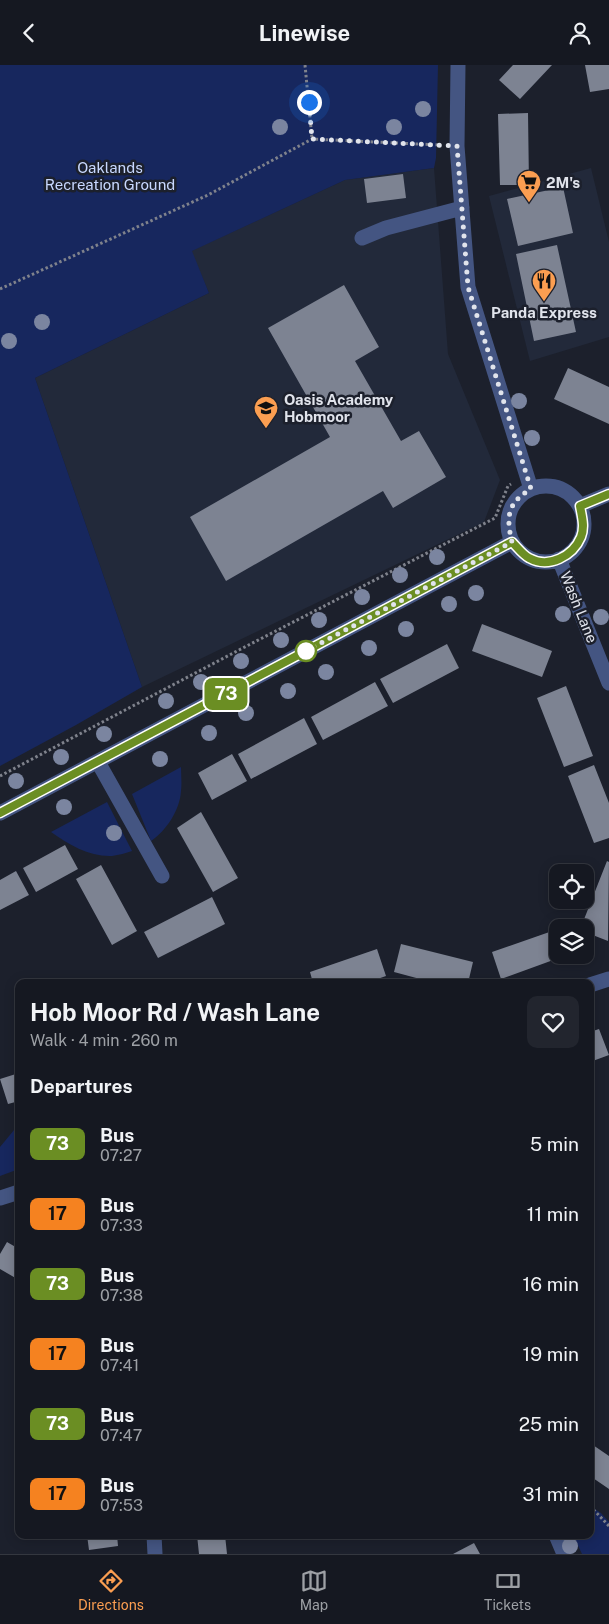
<!DOCTYPE html>
<meta charset="utf-8">
<style>
body{margin:0;font-family:"Public Sans",sans-serif;background:#22252e;color:#f1f3f6;height:100vh;display:flex;flex-direction:column;font-size:19px;white-space:nowrap}
*{box-sizing:border-box;margin:0}
p{font-size:16px;color:#9da0a5}
.icon{flex:none;width:28px;height:28px;fill:none;stroke:currentColor;stroke-width:2;stroke-linecap:round;stroke-linejoin:round}
.map{position:relative;flex:1;overflow:hidden}
.details{position:absolute;left:15px;top:914px;width:579px;height:560px;display:flex;flex-direction:column;background:#151821;border-radius:10px;box-shadow:0 2px 12px #0003,0 0 0 1px #34373f}
.details>*{flex:none}
.badge{padding:0 10px;border-radius:8px;font-size:18px;line-height:32px}
.buttons{position:absolute;left:549px;top:799px;display:grid;gap:10px}
.buttons a{display:grid;place-items:center;width:45px;height:45px;border-radius:10px;background:#151821;box-shadow:0 2px 12px #0003,0 0 0 1px #34373f;font-size:25px}
.you{position:absolute;width:25px;height:25px;margin:-12px;border:4px solid #fff;border-radius:50%;background:#1a73e8;box-shadow:0 0 0 8px #1a73e833}
.map>.badge{position:absolute;translate:-50% -50%;box-shadow:0 0 0 2px #fff}
h2{padding:0 15px;font-size:19px;line-height:45px}
.round{display:grid;place-items:center;flex:none;width:52px;height:52px;border-radius:10px;background:#22252e}
.head{display:flex;align-items:center;justify-content:space-between;height:85px;padding:0 15px}
h1{font-size:24px;font-weight:700;line-height:38px}
ul{padding:0;list-style:none}
li{display:flex;align-items:center;gap:15px;height:70px;padding:0 15px}
li div{flex:1}
li b{display:block;font-size:19px}
li em{font-style:normal}
li .badge{min-width:55px;font-weight:700;text-align:center}
header{display:flex;justify-content:space-between;align-items:center;height:65px;padding:0 15px;background:#151821;font-size:22px;font-weight:700}
.tabs{display:flex;justify-content:space-around;align-items:center;height:70px;border-top:1px solid #34373f;background:#151821;font-size:14px;color:#9da0a5}
.tabs a{display:grid;justify-items:center;gap:2px}
.tabs .on{color:#fb9e51}
.map>svg:first-child{display:block}
.built{fill:#22293a}
.green{fill:#17275e}
.building{fill:#7d8392}
.lines{fill:none;stroke-linecap:round;stroke-linejoin:round}
.path{stroke:#7f828c;stroke-width:3;stroke-dasharray:2.5 2.5;stroke-linecap:butt}
.minor{stroke:#445582;stroke-width:15}
.tree{fill:#7b85a0}
.line-casing{stroke:#fff;stroke-width:11}
.line{stroke:#6b8e23;stroke-width:8}
.walk{stroke:#e1e4ec;stroke-width:5;stroke-dasharray:0 9}
.stop-dot{fill:#fff;stroke:#6b8e23;stroke-width:2.5}
.labels{text-anchor:middle;dominant-baseline:central;stroke-width:5;stroke-linejoin:round;paint-order:stroke}
.park-label{font-size:15px;fill:#c8d8ff;stroke:#1c202c}
.poi-label{font-size:15px;font-weight:bold;fill:#e1e4ec;stroke:#1c202c;text-anchor:start}
.street-label{font-size:15px;fill:#e1e4ec;stroke:#1c202c}
</style>
<header><svg class="icon" aria-label="back" viewBox="0 0 24 24"><path d="M15 5l-7 7 7 7"/></svg>Linewise<svg class="icon" aria-label="person" viewBox="0 0 24 24"><circle cx="12" cy="8" r="4"/><path d="M4 21q1-7 8-7t8 7"/></svg></header>
<div class="map">
<svg width="609" height="1489" viewBox="0 0 609 1489">
<rect width="100%" height="100%" fill="#1c202c"/>
<path class="built" d="M434 103 448 289 500 415 484 457 142 622 35 313 209 228 191 186 345 115Z
M591 103 609 177V272L530 296 489 131Z"/>
<path class="green" d="M0 0H438L436 93 434 103 345 115 192 186 209 228 35 313 142 622 76 660 0 701Z
M181 702C181 710 182 718 181 726 180 745 166 766 151 776L132 729Z
M107 737 132 786C126 788 119 790 112 791 90 792 69 780 51 767Z
M19 1059V1104L0 1111V1082Z
M590 1441 601 1448 609 1457V1489H582L573 1470H590Z"/>
<path class="building" d="M513 0H552L520 34 499 15Z
M585 0H609V24L590 27Z
M528 48 529 120H500L498 49Z
M403 109 406 133 367 138 364 114Z
M563 122 573 168 518 181 507 134Z
M557 180 576 267 534 276 516 189Z
M344 220 379 282 355 296 401 376 419 366 446 412 393 443 383 426 226 516 190 452 330 372 268 263Z
M568 303 609 322V359L554 334Z
M482 559 552 586 542 612 472 586Z
M447 579 459 603 393 638 380 614Z
M375 617 388 641 323 675 311 652Z
M566 621 593 691 564 702 537 633Z
M304 653 317 679 251 714 238 689Z
M232 689 247 716 212 735 198 708Z
M594 700 609 738V773L594 778 568 711Z
M201 747 238 813 213 827 177 763Z
M65 780 78 804 36 827 23 803Z
M607 796 609 797 608 876 585 867V862H581Z
M101 800 137 866 112 880 76 814Z
M16 806 29 830 0 845V815Z
M212 832 225 859 158 893 144 867Z
M558 864V890H567L501 914 492 887Z
M401 879 473 897 468 918H435L394 907Z
M377 884 386 911 366 918H313L310 907Z
M599 964 609 990 590 997V967Z
M19 1008V1036L8 1039 0 1014Z
M7 1177 19 1184V1215L0 1204V1189Z
M590 1378 609 1391V1424L590 1411Z
M87 1470H117L118 1481 89 1485Z
M197 1470H225L227 1489H199Z
M474 1478 480 1489H453Z"/>
<g class="lines">
<path class="path" d="M305 0 312 74
M0 224 208 130 312 74 439 80
M0 711 239 585 495 453 508 421 511 419
M590 1441 609 1461"/>
<path class="minor" d="M458 0 457 81 468 222 531 424
M362 173 386 163 462 143
M508 459a38 38 0 1 1 76 0a38 38 0 1 1-76 0Z
M580 441 609 429
M559 494 609 618
M98 697 162 811
M0 748 512 477
M590 920 609 914
M0 1133 19 1127
M154 1470 155 1489
M556 1470 564 1489"/>
</g>
<g class="tree">
<circle cx="423" cy="44" r="8"/>
<circle cx="280" cy="62" r="8"/>
<circle cx="394" cy="62" r="8"/>
<circle cx="42" cy="257" r="8"/>
<circle cx="9" cy="276" r="8"/>
<circle cx="519" cy="336" r="8"/>
<circle cx="532" cy="373" r="8"/>
<circle cx="437" cy="492" r="8"/>
<circle cx="400" cy="510" r="8"/>
<circle cx="476" cy="528" r="8"/>
<circle cx="362" cy="532" r="8"/>
<circle cx="449" cy="539" r="8"/>
<circle cx="563" cy="549" r="8"/>
<circle cx="601" cy="552" r="8"/>
<circle cx="319" cy="555" r="8"/>
<circle cx="406" cy="564" r="8"/>
<circle cx="281" cy="575" r="8"/>
<circle cx="369" cy="583" r="8"/>
<circle cx="241" cy="596" r="8"/>
<circle cx="326" cy="607" r="8"/>
<circle cx="201" cy="617" r="8"/>
<circle cx="288" cy="626" r="8"/>
<circle cx="166" cy="636" r="8"/>
<circle cx="246" cy="648" r="8"/>
<circle cx="209" cy="668" r="8"/>
<circle cx="104" cy="669" r="8"/>
<circle cx="61" cy="692" r="8"/>
<circle cx="160" cy="694" r="8"/>
<circle cx="16" cy="716" r="8"/>
<circle cx="64" cy="742" r="8"/>
<circle cx="114" cy="768" r="8"/>
<circle cx="570" cy="1481" r="8"/>
</g>
<g class="lines">
<defs>
<path id="line" d="M0 748 506 480 512 477C517 482 523 490 529 493 549 504 573 491 581 472 585 462 582 452 580 441L609 429"/>
</defs>
<use href="#line" class="line-casing"/>
<use href="#line" class="line"/>
<path class="walk" d="M306 586 302 588 512 477C506 452 507 438 531 424L468 222 457 81 312 74 309 37"/>
</g>
<defs>
<symbol id="supermarket-pin" viewBox="-11 -11 22 30"><path d="M0 17L-7.5 6A9.5 9.5 0 1 1 7.5 6Z" fill="#fb9e51" stroke="#1c202c"/><path d="M-6-5.5h2.5l.6 2H6L4.5 2H-2.5L-4.4-4H-6ZM-1.5 3.2a1.3 1.3 0 1 0 .1 0ZM3 3.2a1.3 1.3 0 1 0 .1 0Z" fill="#111"/></symbol>
<symbol id="restaurant-pin" viewBox="-11 -11 22 30"><path d="M0 17L-7.5 6A9.5 9.5 0 1 1 7.5 6Z" fill="#fb9e51" stroke="#1c202c"/><path d="M-5-6h1v4h1v-4h1v4h1v-4h1v5L-1.5 .5V6h-2V.5L-5-1ZM5-6V6H3V1.5H1.5Q1.5-4 5-6Z" fill="#111"/></symbol>
<symbol id="school-pin" viewBox="-11 -11 22 30"><path d="M0 17L-7.5 6A9.5 9.5 0 1 1 7.5 6Z" fill="#fb9e51" stroke="#1c202c"/><path d="M0-5L7-2L0 1L-7-2ZM-4 1L0 2.5L4 1V4Q0 6-4 4Z" fill="#111"/></symbol>
</defs>
<g fill-rule="evenodd">
<use href="#supermarket-pin" x="515" y="103" width="28" height="38"/>
<use href="#restaurant-pin" x="530" y="202" width="28" height="38"/>
<use href="#school-pin" x="252" y="329" width="28" height="38"/>
</g>
<circle class="stop-dot" cx="306" cy="586" r="10"/>
<g class="labels">
<g class="park-label">
<text x="110" y="102">Oaklands<tspan x="110" dy="17">Recreation Ground</tspan></text>
</g>
<g class="poi-label">
<text x="546" y="117">2M's</text>
<text x="544" y="247" text-anchor="middle">Panda Express</text>
<text x="284" y="334">Oasis Academy<tspan x="284" dy="17">Hobmoor</tspan></text>
</g>
<g class="street-label">
<text transform="translate(579 542) rotate(68)">Wash Lane</text>
</g>
</g>
</svg>
<div class="buttons">
<a><svg class="icon" aria-label="locate" viewBox="0 0 24 24"><circle cx="12" cy="12" r="6"/><path d="M12 2v4M12 18v4M2 12h4M18 12h4"/></svg></a>
<a><svg class="icon" aria-label="layers" viewBox="0 0 24 24"><path d="M12 4l9 5-9 5-9-5zM3 14l9 5 9-5"/></svg></a>
</div>
<div class="you" style="left:309px;top:37px"></div>
<b class="badge" style="left:226px;top:629px;background:#6b8e23;color:#fff">73</b>
<section class="details">
<div class="head"><div><h1>Hob Moor Rd / Wash Lane</h1><p>Walk · 4 min · 260 m</p></div><a class="round"><svg class="icon" aria-label="heart" viewBox="0 0 24 24"><path d="M12 20l-8-8c-3-5 5-10 8-4 3-6 11-1 8 4z"/></svg></a></div>
<h2>Departures</h2>
<ul>
<li><span class="badge" style="background:#6b8e23;color:#fff">73</span><div><b>Bus</b><p>07:27</p></div><em>5 min</em></li>
<li><span class="badge" style="background:#f58220;color:#111">17</span><div><b>Bus</b><p>07:33</p></div><em>11 min</em></li>
<li><span class="badge" style="background:#6b8e23;color:#fff">73</span><div><b>Bus</b><p>07:38</p></div><em>16 min</em></li>
<li><span class="badge" style="background:#f58220;color:#111">17</span><div><b>Bus</b><p>07:41</p></div><em>19 min</em></li>
<li><span class="badge" style="background:#6b8e23;color:#fff">73</span><div><b>Bus</b><p>07:47</p></div><em>25 min</em></li>
<li><span class="badge" style="background:#f58220;color:#111">17</span><div><b>Bus</b><p>07:53</p></div><em>31 min</em></li>
</ul>
</section>
</div>
<nav class="tabs">
<a class="on"><svg class="icon" aria-label="directions" viewBox="0 0 24 24"><path d="M12 3l9 9-9 9-9-9zM9 14v-3h6M13 9l2 2-2 2"/></svg>Directions</a>
<a><svg class="icon" aria-label="map" viewBox="0 0 24 24"><path d="M3 6l6-2 6 2 6-2v14l-6 2-6-2-6 2zM9 4v14M15 6v14"/></svg>Map</a>
<a><svg class="icon" aria-label="tickets" viewBox="0 0 24 24"><path d="M3 7h18v10H3zM15 7v10"/></svg>Tickets</a>
</nav>
